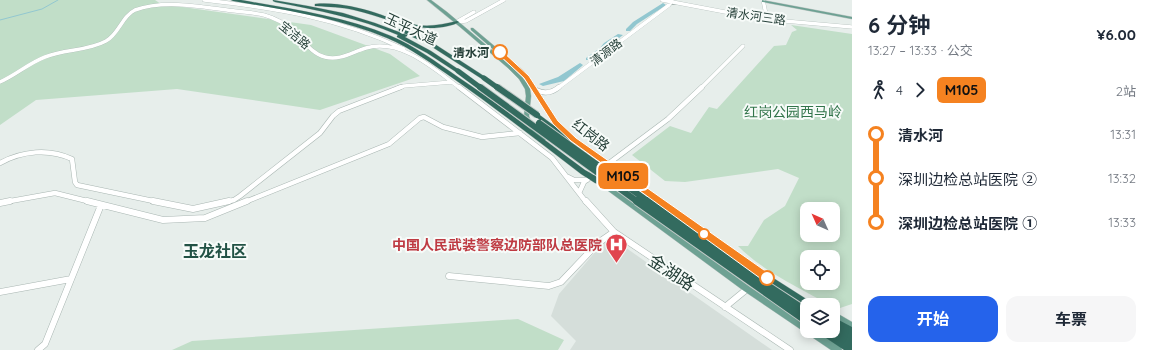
<!DOCTYPE html>
<html lang="zh">
<meta charset="utf-8">
<style>
body{margin:0;font-family:Quicksand,"Noto Sans SC",sans-serif;background:#f6f6f7;color:#1f2937;height:100vh;display:flex;flex-direction:column;font-size:15px;white-space:nowrap}
*{box-sizing:border-box;margin:0}
p{font-size:13px;color:#747a83}
.icon{flex:none;width:22px;height:22px;fill:none;stroke:currentColor;stroke-width:2;stroke-linecap:round;stroke-linejoin:round}
.map{position:relative;flex:1;overflow:hidden}
.sheet{display:flex;flex-direction:column;background:#fff;width:300px}
.sheet>*{flex:none}
.badge{padding:0 8px;border-radius:6px;font-size:14px;line-height:26px}
.needle{width:26px;rotate:315deg}
.controls{position:absolute;left:800px;top:202px;display:grid;gap:8px}
.controls a{display:grid;place-items:center;width:40px;height:40px;border-radius:8px;background:#fff;box-shadow:0 2px 10px #0003;font-size:20px}
.map>.badge{position:absolute;translate:-50% -50%;box-shadow:0 0 0 2px #fff}
.legs{display:flex;align-items:center;gap:6px;height:44px;padding:0 16px;font-size:13px}
.legs p{margin-inline-start:auto}
.head{display:flex;align-items:center;justify-content:space-between;height:68px;padding:0 16px}
h1{font-size:22px;font-weight:700;line-height:30px}
.action{display:flex;gap:8px;margin-top:auto;padding:8px 16px}
.action a{flex:1;height:46px;border-radius:12px;background:#2563eb;color:#fff;font-size:16px;font-weight:700;line-height:46px;text-align:center}
.action a+a{background:#f6f6f7;color:#1f2937}
ul{padding:0 16px;list-style:none}
li{display:flex;align-items:center;gap:14px;height:44px;font-size:15px}
li i{display:grid;place-items:center;width:6px;height:100%;margin:0 5px;background:currentColor}
li i::after{content:'';width:10px;height:10px;margin:-5px;border:3px solid;border-radius:50%;background:#fff}
li p{margin-inline-start:auto}
li:first-child i{background:linear-gradient(#0000 50%,currentColor 0)}
li:last-child i{background:linear-gradient(currentColor 50%,#0000 0)}
main{display:flex;flex:1;min-height:0}
.map>svg:first-child{display:block}
.built{fill:#d5deda}
.green{fill:#c1dec8;fill-rule:evenodd}
.lines{fill:none;stroke-linecap:round;stroke-linejoin:round}
.stream{stroke:#92c7d0;stroke-width:1}
.river{fill:#92c7d0;fill-rule:evenodd}
.minor-far2-casing{stroke:#a9b6b2;stroke-width:4}
.minor-far1-casing{stroke:#a9b6b2;stroke-width:5.5}
.minor-casing{stroke:#a9b6b2;stroke-width:7}
.major-casing{stroke:#c2cac8;stroke-width:1}
.highway-casing{stroke:#c2cac8;stroke-width:1}
.minor-far2{stroke:#fff;stroke-width:3.5}
.minor-far1{stroke:#fff;stroke-width:4.5}
.minor{stroke:#fff;stroke-width:6}
.major{fill:#6ea193;fill-rule:evenodd}
.highway{fill:#336b5f;fill-rule:evenodd}
.highway-bridge-far2-casing{stroke:#c2cac8;stroke-width:5.5;stroke-linecap:butt}
.highway-bridge-far1-casing{stroke:#c2cac8;stroke-width:8;stroke-linecap:butt}
.highway-bridge-casing{stroke:#c2cac8;stroke-width:10;stroke-linecap:butt}
.highway-bridge-far2{stroke:#336b5f;stroke-width:5}
.highway-bridge-far1{stroke:#336b5f;stroke-width:6}
.highway-bridge{stroke:#336b5f;stroke-width:8}
.line-1{fill:#f58220;stroke:#fff}
.stop-1-dot{fill:#fff;stroke:#f58220;stroke-width:2}
.labels{text-anchor:middle;dominant-baseline:central;stroke-width:4;stroke-linejoin:round;paint-order:stroke}
.far-street-label{font-size:12px;fill:#264039;stroke:#f7fbf9}
.far-stop-label{font-size:12px;font-weight:bold;fill:#264039;stroke:#f7fbf9;text-anchor:end}
.street-label{font-size:14px;fill:#264039;stroke:#f7fbf9}
.park-label{font-size:14px;fill:#32754b;stroke:#f7fbf9}
.health-label{font-size:14px;font-weight:bold;fill:#be3a42;stroke:#f7fbf9;text-anchor:end}
.quarter-label{font-size:16px;font-weight:bold;fill:#225245;stroke:#f7fbf9}
.near-street-label{font-size:17px;fill:#264039;stroke:#f7fbf9}
</style>
<main>
<div class="map">
<svg width="852" height="350" viewBox="0 0 852 350">
<rect width="100%" height="100%" fill="#e7eeeb"/>
<path class="built" d="M609 236 772 350H570L576 341 551 316 559 294Z"/>
<path class="green" d="M0 0H155L161 4 311 25 390 54 420 76 320 110 177 89 36 100 0 125Z
M791 25 852 34V304L837 309 833 305H830C798 287 764 272 738 246H748L764 220 785 206 799 178 778 169 685 182 665 181 632 155 670 126 691 133 709 107 717 109 774 46 786 45 792 32 797 30ZM807 209H833V235H807ZM807 257H833V283H807Z
M518 319 564 340 558 350H172L192 341Z"/>
<g class="lines">
<path class="stream" d="M0 20 42 9 58 0"/>
<path class="river" d="M663 3 666 5 665 6 637 24 630 31H626V29L633 22Z
M618 34 623 35 590 60H586V58L600 48 604 43Z
M580 63 583 65 582 66 564 81 543 86 539 84 558 77Z"/>
<defs>
<path id="minor-far2" d="M204 0C274 8 339 18 404 49
M662 0 762 19 852 27
M762 19 766 14 763 0
M458 21 474 12
M457 22 466 21 504 0
M0 82C16 75 29 63 45 57 65 49 88 51 106 41 119 34 122 16 135 10 162 0 199 6 227 10 239 12 252 12 264 15 275 18 286 24 295 32 304 41 312 54 325 57 340 61 352 52 366 48 401 38 434 69 460 88
M398 88 404 86 452 82
M558 88 669 5 672 1
M701 88 743 46"/>
<path id="minor-far1" d="M459 87 552 158 586 202
M536 90C544 94 552 93 559 87
M0 163C22 151 49 148 72 159L75 182 77 185 158 202
M568 177 574 180H587
M579 193 584 182 668 119 702 87
M5 202 55 193 91 202
M225 202 234 200 240 196 320 133 333 116 339 111 401 87
M245 202 389 144 420 118 424 117 443 127 482 137 520 133"/>
<path id="minor" d="M87 201 163 220 205 218 247 201
M153 201 193 209 229 201
M586 201 614 232 790 350
M0 203 10 201
M449 276 549 286 561 282 598 243 614 232
M0 292 71 279
M725 307 747 289
M38 350 45 344 101 205"/>
<path id="major" d="M427 0H431L447 12 511 66 522 77 526 82 530 89 531 96 529 116 531 122 535 129 545 138 546 139 545 140H541L532 131 526 122 524 116 526 96 525 89 519 79 508 68 460 27Z
M762 0 852 17V19L763 2H762Z
M471 28H473L524 71 538 90 557 121 576 139 773 277 774 279 773 281 770 282 767 281 572 141 553 123 534 90 520 73 471 30Z
M592 175H596L750 287 807 325V331H816L841 347 842 350H831L744 291 592 179 591 177Z
M833 311 852 322V330L833 319Z"/>
<path id="highway" d="M231 0H241C291 9 343 16 391 36 415 46 436 62 458 77 502 106 543 139 585 170L601 179 602 181 598 184 595 183 581 174C539 142 497 109 454 79 432 64 411 48 387 38 338 18 285 10 233 1Z
M273 0 308 6 343 13 375 23 407 35V36L405 37 431 51 461 71 460 72H456L427 53 397 37V36L398 35C359 18 317 10 275 2L273 1Z
M315 4C335 2 357 7 376 13 390 18 403 23 417 25 431 27 444 24 457 21L459 22C456 24 452 25 448 26 414 34 386 17 354 10 342 7 329 7 317 6H315Z
M399 29H403L430 41 487 78 486 79H482L426 43 399 31Z
M537 113 568 136 576 139 577 140 576 141C564 143 545 124 535 116L534 115Z
M767 274 811 302 812 305H807V309L805 308 764 281 763 278 764 275Z
M833 317 852 327V350H844L820 334 818 331H833Z"/>
</defs>
<use href="#minor-far2" class="minor-far2-casing"/>
<use href="#minor-far1" class="minor-far1-casing"/>
<use href="#minor" class="minor-casing"/>
<use href="#major" class="major-casing"/>
<use href="#highway" class="highway-casing"/>
<use href="#minor-far2" class="minor-far2"/>
<use href="#minor-far1" class="minor-far1"/>
<use href="#minor" class="minor"/>
<use href="#major" class="major"/>
<use href="#highway" class="highway"/>
<defs>
<path id="highway-bridge-far2" d="M458 71 481 88
M484 78 498 88"/>
<path id="highway-bridge-far1" d="M480 87 638 202
M497 87 537 115
M539 123 649 202"/>
<path id="highway-bridge" d="M637 201 807 321
M648 201 758 280 807 312"/>
</defs>
<use href="#highway-bridge-far2" class="highway-bridge-far2-casing"/>
<use href="#highway-bridge-far1" class="highway-bridge-far1-casing"/>
<use href="#highway-bridge" class="highway-bridge-casing"/>
<use href="#highway-bridge-far2" class="highway-bridge-far2"/>
<use href="#highway-bridge-far1" class="highway-bridge-far1"/>
<use href="#highway-bridge" class="highway-bridge"/>
</g>
<path class="line-1" d="M498 51H502L529 76 558 121 576 138 771 275 772 278 771 281 767 282 764 281 571 141 553 124 524 78 498 54Z"/>
<defs>
<symbol id="hospital-pin" viewBox="-11 -11 22 30"><path d="M0 17L-7.5 6A9.5 9.5 0 1 1 7.5 6Z" fill="#e0444e" stroke="#f7fbf9"/><path d="M-5-5h3v3.5h4V-5h3V5h-3V1.5h-4V5h-3Z" fill="#fff"/></symbol>
</defs>
<g fill-rule="evenodd">
<use href="#hospital-pin" x="604" y="232" width="25" height="34"/>
</g>
<g class="stop-1-dot">
<circle cx="500" cy="52" r="7"/>
<circle cx="704" cy="234" r="5"/>
<circle cx="767" cy="278" r="7"/>
</g>
<g class="labels">
<g class="far-street-label">
<text transform="translate(756 16) rotate(8)">清水河三路</text>
<text transform="translate(295 35) rotate(40)">宝洁路</text>
<text transform="translate(606 52) rotate(-37)">清源路</text>
</g>
<g class="far-stop-label">
<text x="489" y="52">清水河</text>
</g>
<g class="street-label">
<text transform="translate(411 29) rotate(25)">玉平大道</text>
<text transform="translate(591 135) rotate(38)">红岗路</text>
</g>
<g class="park-label">
<text x="793" y="112">红岗公园西马岭</text>
</g>
<g class="health-label">
<text x="602" y="245">中国人民武装警察边防部队总医院</text>
</g>
<g class="quarter-label">
<text x="215" y="251">玉龙社区</text>
</g>
<g class="near-street-label">
<text transform="translate(672 272) rotate(33)">金湖路</text>
</g>
</g>
</svg>
<div class="controls">
<a><svg class="needle" viewBox="-14 -14 28 28"><path d="M0-13l5 13h-10z" fill="#e53935"/><path d="M0 13l5-13h-10z" fill="#747a83"/></svg></a>
<a><svg class="icon" aria-label="locate" viewBox="0 0 24 24"><circle cx="12" cy="12" r="6"/><path d="M12 2v4M12 18v4M2 12h4M18 12h4"/></svg></a>
<a><svg class="icon" aria-label="layers" viewBox="0 0 24 24"><path d="M12 4l9 5-9 5-9-5zM3 14l9 5 9-5"/></svg></a>
</div>
<b class="badge" style="left:623px;top:176px;background:#f58220;color:#111">M105</b>
</div>
<section class="sheet">
<div class="head"><div><h1>6 分钟</h1><p>13:27 – 13:33 · 公交</p></div><b>¥6.00</b></div>
<div class="legs"><svg class="icon" aria-label="walk" viewBox="0 0 24 24"><circle cx="13" cy="4" r="2"/><path d="M13 8l-2 6 4 7M11 14l-3 7M7 12l3-4h3l4 4"/></svg>4<svg class="icon" aria-label="forward" viewBox="0 0 24 24"><path d="M9 5l7 7-7 7"/></svg><b class="badge" style="background:#f58220;color:#111">M105</b><p>2站</p></div>
<ul>
<li><i style="color:#f58220"></i><b>清水河</b><p>13:31</p></li>
<li><i style="color:#f58220"></i><span>深圳边检总站医院 ②</span><p>13:32</p></li>
<li><i style="color:#f58220"></i><b>深圳边检总站医院 ①</b><p>13:33</p></li>
</ul>
<div class="action"><a>开始</a><a>车票</a></div>
</section>
</main>
